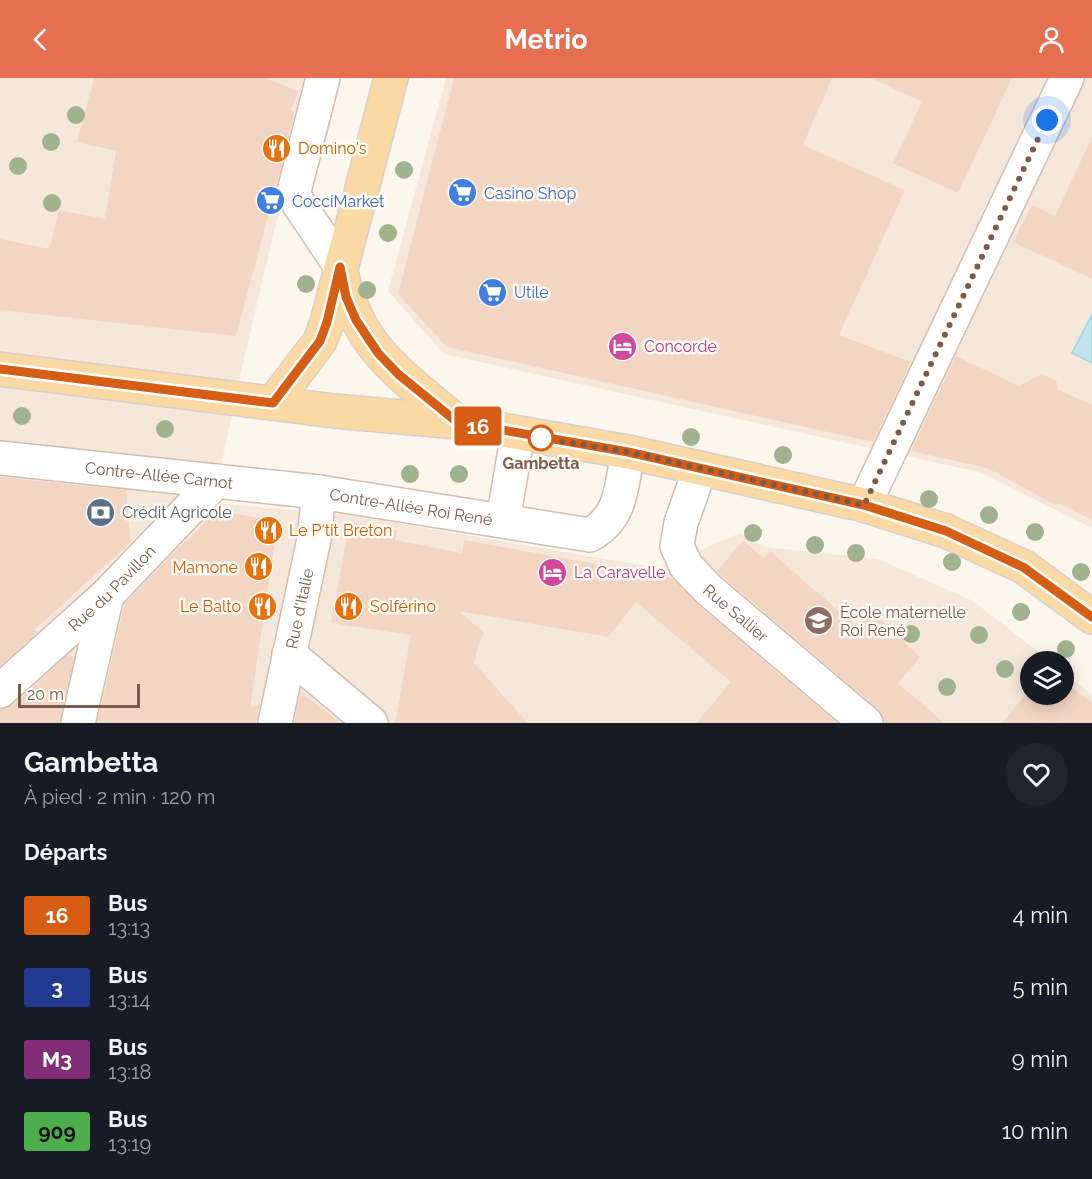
<!DOCTYPE html>
<html lang="fr">
<meta charset="utf-8">
<style>
body{margin:0;font-family:Raleway,sans-serif;background:#20242c;color:#f1f3f6;height:100vh;display:flex;flex-direction:column;font-size:22px;white-space:nowrap}
*{box-sizing:border-box;margin:0}
p{font-size:20px;color:#9ea1a6}
.icon{flex:none;width:33px;height:33px;fill:none;stroke:currentColor;stroke-width:2;stroke-linecap:round;stroke-linejoin:round}
.map{position:relative;height:645px;overflow:hidden}
.panel{display:flex;flex-direction:column;background:#171b24;flex:1}
.panel>*{flex:none}
.badge{padding:0 12px;border-radius:4px;font-size:21px;line-height:39px}
.buttons{position:absolute;left:1020px;top:573px;display:grid;gap:12px}
.buttons a{display:grid;place-items:center;width:54px;height:54px;border-radius:50%;background:#171b24;box-shadow:0 3px 15px #0003;font-size:30px}
.scale{position:absolute;left:18px;bottom:15px;width:122px;box-sizing:border-box;padding-left:6px;border:3px solid #7a5c4d;border-top:0;font-size:16px;line-height:21px;white-space:nowrap;color:#7a5c4d;-webkit-text-stroke:4px #fffaf3;paint-order:stroke}
.you{position:absolute;width:30px;height:30px;margin:-15px;border:4px solid #fff;border-radius:50%;background:#1a73e8;box-shadow:0 0 0 9px #1a73e833}
.map>.badge{position:absolute;translate:-50% -50%;box-shadow:0 0 0 3px #fff}
h2{padding:0 24px;font-size:22px;line-height:54px}
.round{display:grid;place-items:center;flex:none;width:63px;height:63px;border-radius:32px;background:#20242c}
.summary{display:flex;align-items:center;justify-content:space-between;height:102px;padding:0 24px}
h1{font-size:28px;font-weight:700;line-height:45px}
ul{padding:0;list-style:none}
li{display:flex;align-items:center;gap:18px;height:72px;padding:0 24px}
li div{flex:1}
li b{display:block;font-size:22px}
li em{font-style:normal}
li .badge{min-width:66px;font-weight:700;text-align:center}
header{display:flex;justify-content:space-between;align-items:center;height:78px;padding:0 24px;background:#e76f51;color:#fff;font-size:27px;font-weight:700}
.map>svg:first-child{display:block}
.residential{fill:#f5e8da}
.water{fill:#bfe3e8;stroke:#a5d3da;stroke-width:1.5}
.building{fill:#f3d5c3}
.lines{fill:none;stroke-linecap:round;stroke-linejoin:round}
.minor-casing{stroke:#d1beb0;stroke-width:36}
.major-casing{stroke:#dad1cd;stroke-width:36}
.minor{stroke:#fff;stroke-width:33}
.major{stroke:#fbd9a5;stroke-width:33}
.tree{fill:#a0b28e}
.line-casing{stroke:#fff;stroke-width:14}
.line{stroke:#d65d14;stroke-width:9}
.walk{stroke:#7a5c4d;stroke-width:6;stroke-dasharray:0 10.8}
.stop-dot{fill:#fff;stroke:#d65d14;stroke-width:3}
.labels{text-anchor:middle;dominant-baseline:central;stroke-width:5;stroke-linejoin:round;paint-order:stroke}
.food-label{font-size:16px;fill:#c56008;stroke:#fffaf3;text-anchor:start}
.shop-label{font-size:16px;fill:#366cbe;stroke:#fffaf3;text-anchor:start}
.hotel-label{font-size:16px;fill:#b23c85;stroke:#fffaf3;text-anchor:start}
.stop-label{font-size:16px;font-weight:bold;fill:#7a5c4d;stroke:#fffaf3}
.street-label{font-size:16px;fill:#7a5c4d;stroke:#fffaf3}
.service-label{font-size:16px;fill:#4e5e75;stroke:#fffaf3;text-anchor:start}
.education-label{font-size:16px;fill:#785e54;stroke:#fffaf3;text-anchor:start}
</style>
<header><svg class="icon" aria-label="back" viewBox="0 0 24 24"><path d="M15 5l-7 7 7 7"/></svg>Metrio<svg class="icon" aria-label="person" viewBox="0 0 24 24"><circle cx="12" cy="8" r="4"/><path d="M4 21q1-7 8-7t8 7"/></svg></header>
<div class="map">
<svg width="1092" height="645" viewBox="0 0 1092 645">
<rect width="100%" height="100%" fill="#fdf6ec"/>
<path class="residential" d="M0 0H314L309 8 246 272 213 425 349 437 659 490 740 455 766 469 878 481 973 523 1050 583 1030 584V616H1064V594L1092 617V645H0Z
M446 0H1092V450L983 395 444 276 388 213Z"/>
<path class="water" d="M1092 236V285L1072 275Z"/>
<path class="building" d="M94 0H265L298 13 291 32 294 34 289 59 236 258 0 232V161L49 171 59 132 105 141 116 73 77 64Z
M454 0H832L803 67 905 112 839 257 911 284 873 364 447 269 398 216Z
M871 0H1012L958 115 893 85 922 24Z
M1092 59V201L1013 164 1032 127 1055 138Z
M956 278 1019 308 1042 296 1056 303 1059 312 1092 327V442L1057 425 1056 427 987 390 911 373Z
M0 399 126 412 131 464 34 552 38 554 0 588Z
M218 433 278 443 250 630 260 626 257 645H97L125 525 176 472Z
M352 444 397 452 395 462 462 475 464 462 672 500 697 526 837 645H696L731 604 636 524 608 559 459 533 484 555 479 565 474 585 528 645H395L411 557 331 545 348 454 351 455Z
M743 463 764 480 770 473 856 548 869 533 905 561 904 564 920 579 898 605 944 645H884L883 638 878 631 722 498 717 493Z
M69 576 74 579 60 645H0V631L13 627Z
M1064 603 1092 625V645H1002L1030 611V616H1064Z
M301 615 341 645H294Z"/>
<g class="lines">
<defs>
<g id="minor">
<path d="M323 0 293 117 341 189"/>
<path id="s1" d="M0 380 319 414 590 457C623 438 621 408 628 374"/>
<path id="s2" d="M700 391 681 445 677 468 686 488 709 512 866 645"/>
<path d="M864 427 1067 0"/>
<path d="M503 442 518 355"/>
<path d="M289 576 371 645"/>
<path id="s3" d="M0 613 107 517 216 403"/>
<path d="M78 645 107 517"/>
<path id="s4" d="M275 645 314 461 319 414"/>
</g>
<path id="major" d="M341 193C357 271 401 296 457 344
M0 291 334 333 457 344 628 374 864 427 946 453 1024 489 1092 539
M273 325 320 263 327 244 391 0"/>
</defs>
<use href="#minor" class="minor-casing"/>
<use href="#major" class="major-casing"/>
<use href="#minor" class="minor"/>
<use href="#major" class="major"/>
</g>
<g class="tree">
<circle cx="76" cy="37" r="9"/>
<circle cx="51" cy="64" r="9"/>
<circle cx="18" cy="88" r="9"/>
<circle cx="404" cy="92" r="9"/>
<circle cx="52" cy="125" r="9"/>
<circle cx="388" cy="155" r="9"/>
<circle cx="306" cy="206" r="9"/>
<circle cx="367" cy="212" r="9"/>
<circle cx="22" cy="338" r="9"/>
<circle cx="165" cy="351" r="9"/>
<circle cx="691" cy="359" r="9"/>
<circle cx="783" cy="377" r="9"/>
<circle cx="410" cy="396" r="9"/>
<circle cx="459" cy="396" r="9"/>
<circle cx="929" cy="421" r="9"/>
<circle cx="989" cy="437" r="9"/>
<circle cx="1035" cy="454" r="9"/>
<circle cx="753" cy="455" r="9"/>
<circle cx="815" cy="467" r="9"/>
<circle cx="856" cy="475" r="9"/>
<circle cx="952" cy="484" r="9"/>
<circle cx="1081" cy="494" r="9"/>
<circle cx="1021" cy="534" r="9"/>
<circle cx="911" cy="556" r="9"/>
<circle cx="979" cy="557" r="9"/>
<circle cx="1066" cy="571" r="9"/>
<circle cx="1005" cy="591" r="9"/>
<circle cx="947" cy="609" r="9"/>
</g>
<g class="lines">
<defs>
<path id="line" d="M0 291 273 325 320 263 327 244 340 189 346 219 356 242 378 275 398 296 457 344 628 374 864 427 946 453 1023 489 1092 539"/>
</defs>
<use href="#line" class="line-casing"/>
<use href="#line" class="line"/>
<path class="walk" d="M541 360 628 374 864 427 1047 42"/>
</g>
<defs>
<symbol id="restaurant-disc" viewBox="-11 -11 22 22"><circle r="9.5" fill="#e8710a" stroke="#fffaf3"/><path d="M-5-6h1v4h1v-4h1v4h1v-4h1v5L-1.5 .5V6h-2V.5L-5-1ZM5-6V6H3V1.5H1.5Q1.5-4 5-6Z" fill="#fff"/></symbol>
<symbol id="supermarket-disc" viewBox="-11 -11 22 22"><circle r="9.5" fill="#3f7fe0" stroke="#fffaf3"/><path d="M-6-5.5h2.5l.6 2H6L4.5 2H-2.5L-4.4-4H-6ZM-1.5 3.2a1.3 1.3 0 1 0 .1 0ZM3 3.2a1.3 1.3 0 1 0 .1 0Z" fill="#fff"/></symbol>
<symbol id="hotel-disc" viewBox="-11 -11 22 22"><circle r="9.5" fill="#d1479c" stroke="#fffaf3"/><path d="M-6-4.5h1.5V1H6V5H4.5V3h-9V5H-6ZM-4 0a1.8 1.8 0 1 1 3.6 0ZM.5 0V-2.5h3Q6-2.5 6 0Z" fill="#fff"/></symbol>
<symbol id="bank-disc" viewBox="-11 -11 22 22"><circle r="9.5" fill="#5c6f8a" stroke="#fffaf3"/><path d="M-6-4H6V4H-6ZM0-2.3a2.3 2.3 0 1 0 0 4.6a2.3 2.3 0 1 0 0-4.6Z" fill="#fff"/></symbol>
<symbol id="school-disc" viewBox="-11 -11 22 22"><circle r="9.5" fill="#8d6e63" stroke="#fffaf3"/><path d="M0-5L7-2L0 1L-7-2ZM-4 1L0 2.5L4 1V4Q0 6-4 4Z" fill="#fff"/></symbol>
</defs>
<g fill-rule="evenodd">
<use href="#restaurant-disc" x="260" y="54" width="33" height="33"/>
<use href="#supermarket-disc" x="446" y="98" width="33" height="33"/>
<use href="#supermarket-disc" x="254" y="106" width="33" height="33"/>
<use href="#supermarket-disc" x="476" y="198" width="33" height="33"/>
<use href="#hotel-disc" x="606" y="252" width="33" height="33"/>
<use href="#bank-disc" x="84" y="418" width="33" height="33"/>
<use href="#restaurant-disc" x="252" y="436" width="33" height="33"/>
<use href="#restaurant-disc" x="242" y="472" width="33" height="33"/>
<use href="#hotel-disc" x="536" y="478" width="33" height="33"/>
<use href="#restaurant-disc" x="246" y="512" width="33" height="33"/>
<use href="#restaurant-disc" x="332" y="512" width="33" height="33"/>
<use href="#school-disc" x="802" y="526" width="33" height="33"/>
</g>
<circle class="stop-dot" cx="541" cy="360" r="12"/>
<g class="labels">
<g class="food-label">
<text x="298" y="70">Domino's</text>
<text x="289" y="452">Le P'tit Breton</text>
<text x="238" y="489" text-anchor="end">Mamone</text>
<text x="241" y="528" text-anchor="end">Le Balto</text>
<text x="370" y="528">Solférino</text>
</g>
<g class="shop-label">
<text x="484" y="115">Casino Shop</text>
<text x="292" y="123">CocciMarket</text>
<text x="514" y="214">Utile</text>
</g>
<g class="hotel-label">
<text x="644" y="268">Concorde</text>
<text x="574" y="494">La Caravelle</text>
</g>
<g class="stop-label">
<text x="541" y="385">Gambetta</text>
</g>
<g class="street-label">
<text stroke="none"><textPath href="#s1" startOffset="160">Contre-Allée Carnot</textPath></text>
<text stroke="none"><textPath href="#s1" startOffset="414">Contre-Allée Roi René</textPath></text>
<text stroke="none"><textPath href="#s3" startOffset="152">Rue du Pavillon</textPath></text>
<text stroke="none"><textPath href="#s4" startOffset="117">Rue d'Italie</textPath></text>
<text stroke="none"><textPath href="#s2" startOffset="171">Rue Sallier</textPath></text>
</g>
<g class="service-label">
<text x="122" y="434">Crédit Agricole</text>
</g>
<g class="education-label">
<text x="840" y="534">École maternelle<tspan x="840" dy="18">Roi René</tspan></text>
</g>
</g>
</svg>
<div class="buttons">
<a><svg class="icon" aria-label="layers" viewBox="0 0 24 24"><path d="M12 4l9 5-9 5-9-5zM3 14l9 5 9-5"/></svg></a>
</div>
<div class="scale">20 m</div>
<div class="you" style="left:1047px;top:42px"></div>
<b class="badge" style="left:478px;top:348px;background:#d65d14;color:#fff">16</b>
</div>
<section class="panel">
<div class="summary"><div><h1>Gambetta</h1><p>À pied · 2 min · 120 m</p></div><a class="round"><svg class="icon" aria-label="heart" viewBox="0 0 24 24"><path d="M12 20l-8-8c-3-5 5-10 8-4 3-6 11-1 8 4z"/></svg></a></div>
<h2>Départs</h2>
<ul>
<li><span class="badge" style="background:#d65d14;color:#fff">16</span><div><b>Bus</b><p>13:13</p></div><em>4 min</em></li>
<li><span class="badge" style="background:#213a8f;color:#fff">3</span><div><b>Bus</b><p>13:14</p></div><em>5 min</em></li>
<li><span class="badge" style="background:#812e77;color:#fff">M3</span><div><b>Bus</b><p>13:18</p></div><em>9 min</em></li>
<li><span class="badge" style="background:#4caf4c;color:#111">909</span><div><b>Bus</b><p>13:19</p></div><em>10 min</em></li>
</ul>
</section>
